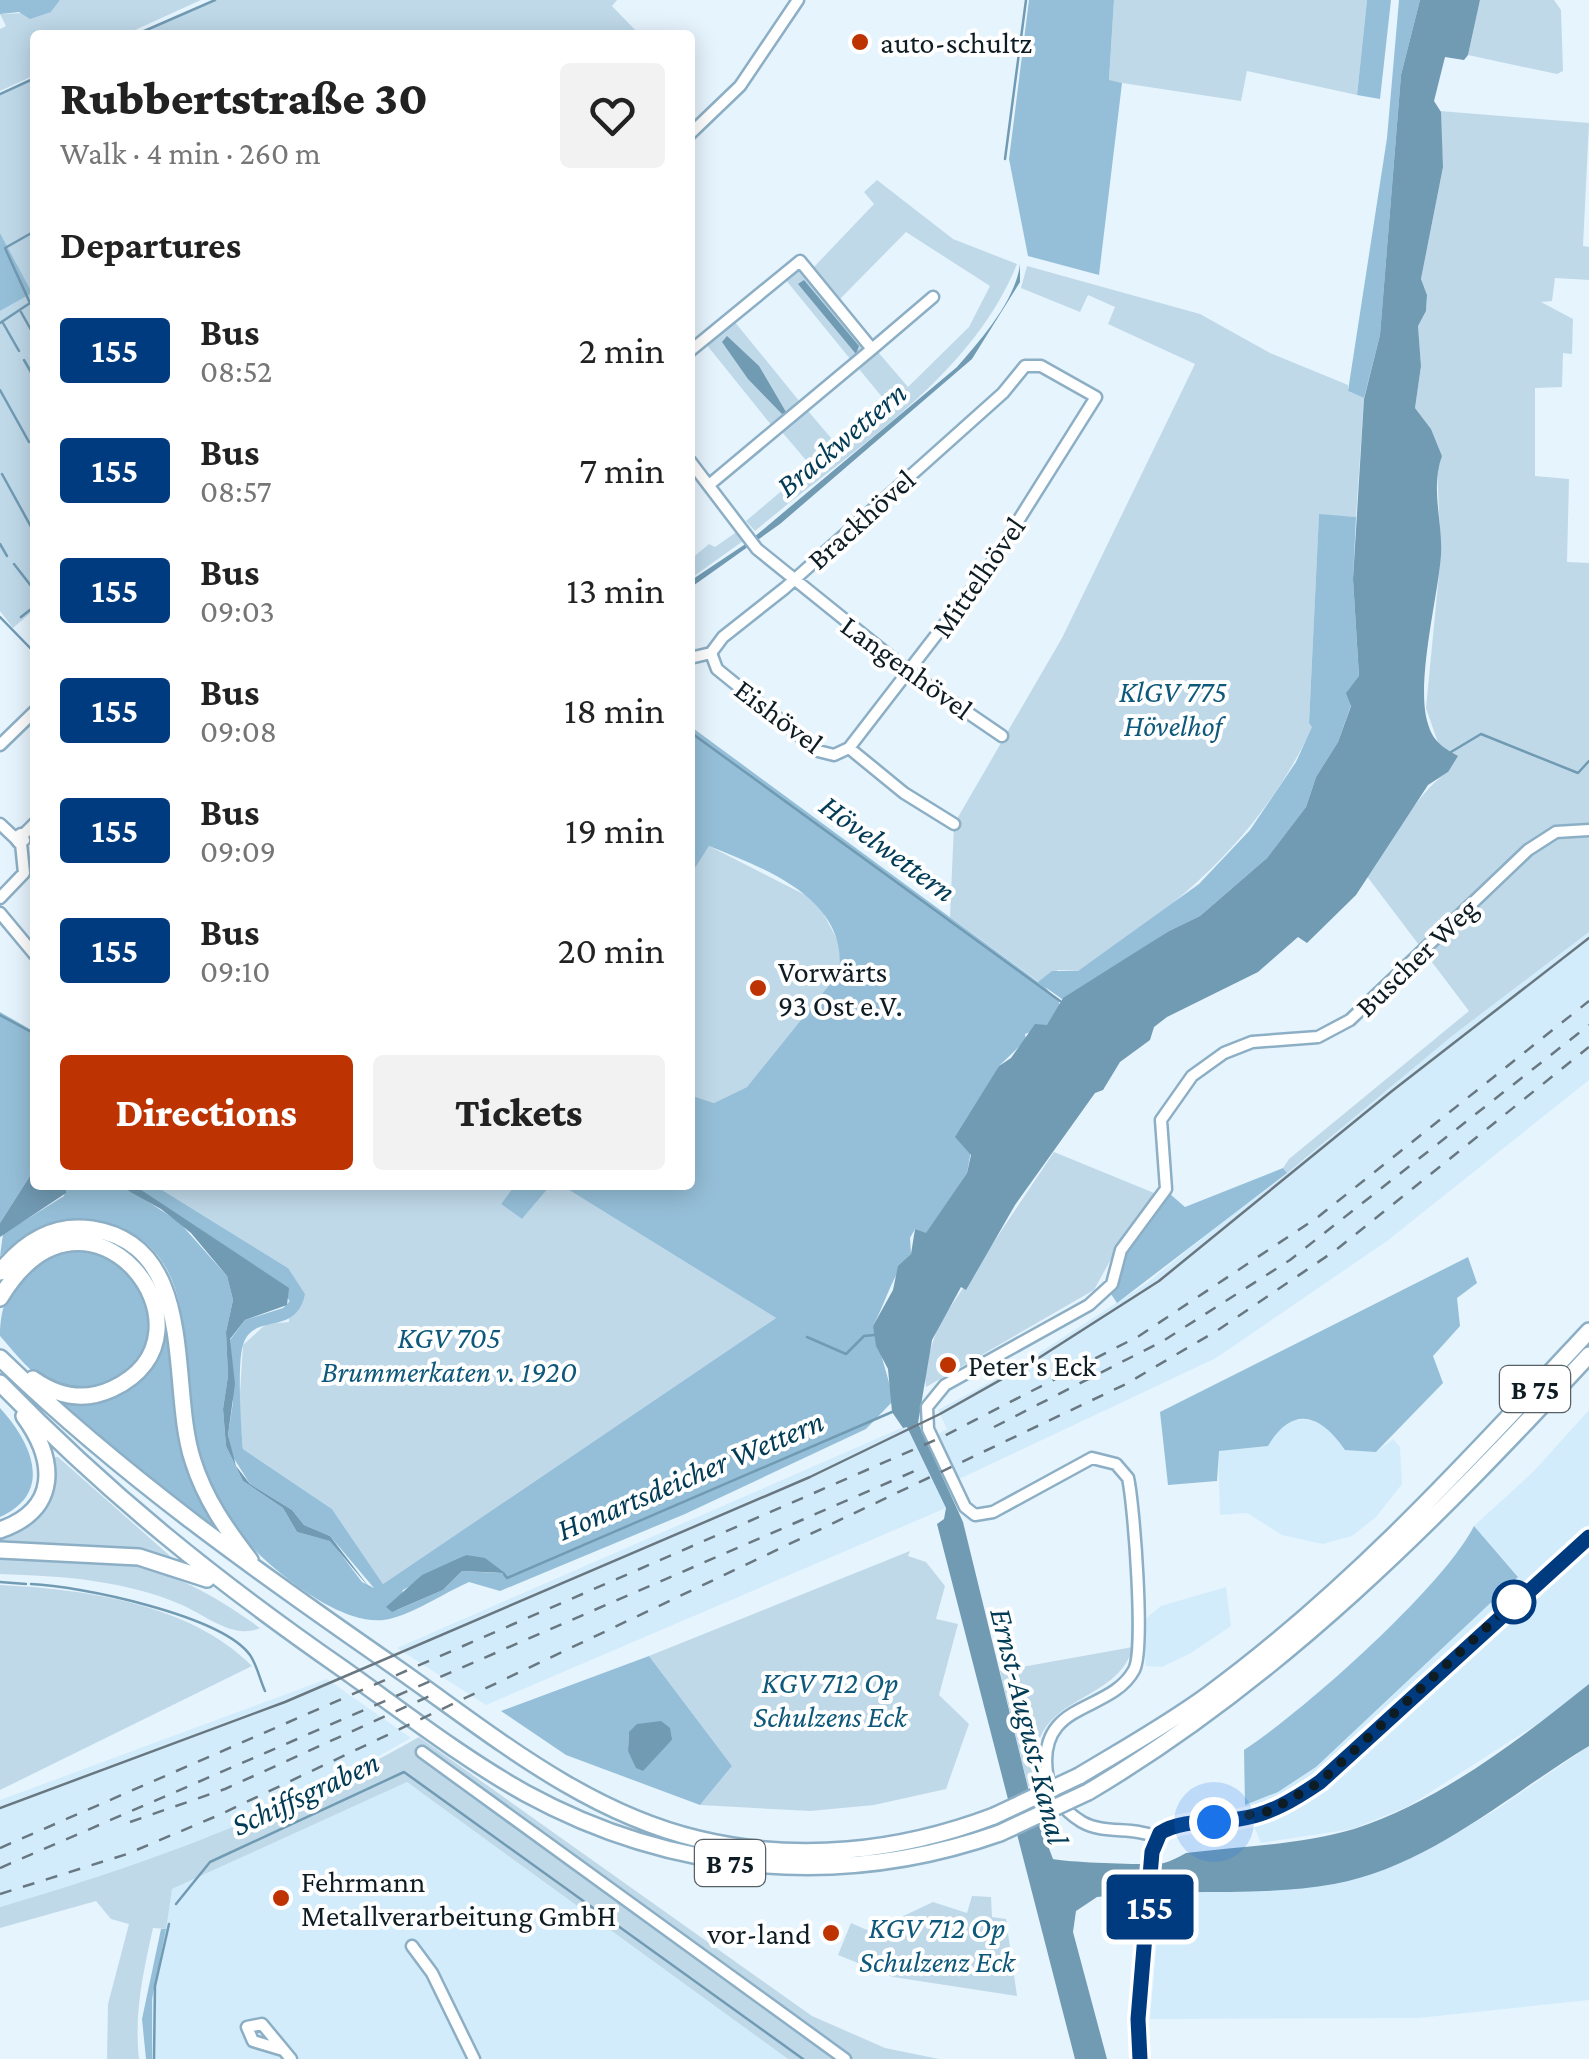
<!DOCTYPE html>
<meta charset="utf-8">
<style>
body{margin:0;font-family:"Crimson Pro",serif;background:#f2f2f2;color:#222;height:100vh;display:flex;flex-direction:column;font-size:38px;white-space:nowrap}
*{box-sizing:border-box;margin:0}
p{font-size:32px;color:#767676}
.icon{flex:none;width:55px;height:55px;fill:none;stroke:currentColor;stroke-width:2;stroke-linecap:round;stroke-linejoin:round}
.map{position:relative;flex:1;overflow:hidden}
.side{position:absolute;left:30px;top:30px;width:665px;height:1160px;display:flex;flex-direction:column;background:#fff;border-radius:10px;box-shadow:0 5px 25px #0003}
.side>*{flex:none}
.badge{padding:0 20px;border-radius:8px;font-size:35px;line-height:65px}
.you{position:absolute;width:50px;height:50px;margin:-25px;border:8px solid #fff;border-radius:50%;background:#1a73e8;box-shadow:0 0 0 15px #1a73e833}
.map>.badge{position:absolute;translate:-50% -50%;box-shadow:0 0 0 5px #fff}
h2{padding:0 30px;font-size:38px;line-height:90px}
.round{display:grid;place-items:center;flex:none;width:105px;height:105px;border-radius:10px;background:#f2f2f2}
.summary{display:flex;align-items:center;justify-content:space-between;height:170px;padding:0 30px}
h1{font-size:48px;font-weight:800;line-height:75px}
.button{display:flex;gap:20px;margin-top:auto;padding:20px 30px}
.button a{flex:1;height:115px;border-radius:10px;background:#bd3402;color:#fff;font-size:40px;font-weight:800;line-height:115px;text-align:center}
.button a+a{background:#f2f2f2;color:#222}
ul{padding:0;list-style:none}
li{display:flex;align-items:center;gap:30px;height:120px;padding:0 30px}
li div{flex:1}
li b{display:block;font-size:38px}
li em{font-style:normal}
li .badge{min-width:110px;font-weight:700;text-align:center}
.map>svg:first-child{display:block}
.built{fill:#d2ecfc}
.green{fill:#bfd9e9}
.forest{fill:#95bfd8;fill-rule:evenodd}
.water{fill:#719ab3}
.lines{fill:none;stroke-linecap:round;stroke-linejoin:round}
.stream{stroke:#719ab3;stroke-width:2.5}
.minor-casing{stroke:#8cafc5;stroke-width:15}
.highway-casing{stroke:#8cafc5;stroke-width:20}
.minor{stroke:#fff;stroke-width:10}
.highway{stroke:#fff;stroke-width:15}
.tram{stroke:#697780;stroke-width:2.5}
.rail{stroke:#697780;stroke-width:2.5;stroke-dasharray:12 12;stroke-linecap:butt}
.highway-bridge-casing{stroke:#8cafc5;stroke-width:20;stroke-linecap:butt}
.highway-bridge{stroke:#fff;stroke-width:15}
.line-casing{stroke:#fff;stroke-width:22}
.line{stroke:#003b80;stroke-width:15}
.walk{stroke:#0e1c24;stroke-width:10;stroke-dasharray:0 18}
.poi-dot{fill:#bd3402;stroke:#fff;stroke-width:4}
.stop-dot{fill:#fff;stroke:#003b80;stroke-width:5}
.labels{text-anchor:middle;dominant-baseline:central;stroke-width:8;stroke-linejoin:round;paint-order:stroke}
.shield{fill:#fff;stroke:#566066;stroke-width:2.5}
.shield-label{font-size:28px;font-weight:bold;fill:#0e1c24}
.poi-label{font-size:30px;fill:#0e1c24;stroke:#fff;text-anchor:start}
.street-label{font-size:30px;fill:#0e1c24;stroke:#fff}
.park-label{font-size:30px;font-style:italic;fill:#0d587b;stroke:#fff}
.water-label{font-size:32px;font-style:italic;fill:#013b55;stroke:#fff}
</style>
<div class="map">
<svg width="1589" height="2059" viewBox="0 0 1589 2059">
<rect width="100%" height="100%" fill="#e6f4fd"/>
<path class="built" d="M1589 932V1080L1387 1241 1216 1358 959 1479 938 1434 947 1429 938 1410 1013 1370 1147 1283 1452 1036Z
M1589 1410V1684L1545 1719 1407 1807 1352 1829 1261 1843 1245 1805 1278 1792 1316 1767 1518 1576 1474 1526 1533 1472Z
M1314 1419 1376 1452 1393 1439 1400 1447 1402 1484 1376 1517 1352 1536 1323 1544 1282 1535 1247 1513 1220 1515 1218 1451 1268 1446 1279 1427 1293 1420Z
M906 1426 946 1508 486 1705 397 1648Z
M1226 1587 1231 1626 1191 1653 1162 1667 1146 1666 1142 1623 1151 1614 1161 1606Z
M327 1679 411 1738 329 1784 222 1832 102 1877 0 1907V1800Z
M1589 1746V2000L1418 2018 1150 2019 1161 1892 1338 1883 1427 1849 1496 1810Z
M407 1782 612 1927 788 2059H152V1999L172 1889Z"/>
<path class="green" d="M60 0H201L124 35H35V75L0 91V29L6 26 0 14 51 12Z
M215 0H617L612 6 640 35H135Z
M1114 0H1367L1357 95 1247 71 1241 101 1109 81Z
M1480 0H1554L1561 10 1563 71 1557 74 1468 55Z
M35 78V609L13 628 0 611V311L31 293 0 233V94Z
M1440 111 1589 123 1583 246 1589 247V280L1555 278 1552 301 1541 302 1573 319 1572 354 1563 353 1562 387 1535 388V476L1569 479 1567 562 1589 563V932L1452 1036 1287 1173 1283 1168 1289 1159 1469 1011 1366 875C1395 842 1413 795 1448 772L1426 708 1441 553 1437 469 1442 456 1431 429 1415 408 1421 366 1418 326 1426 311 1427 295 1421 279 1443 167Z
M877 180 953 239 1017 264C971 379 847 453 755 531L746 521 811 466 782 432 808 411 837 445 887 403 859 369 878 352 908 387 969 327 990 286 906 232 839 300 813 268 874 204 864 192Z
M1027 266 1200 314 1270 353 1348 385V391L1364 398 1356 517 1319 515 1309 723 1313 726C1260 838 1180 906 1078 971L1058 970 1039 982 950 917 954 824 1062 638 1195 364 1108 324 1115 307 1088 295 1080 312 1021 288Z
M799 267 865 347 851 360 785 279Z
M734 321 800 402 772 426 706 344Z
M738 531 743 541 690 579V560L709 544 715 547Z
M709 846 817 901 842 949 839 973 776 1055 747 1087 714 1103 690 1095V876Z
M1054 1152 1159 1195 1116 1250 1094 1290 926 1387 924 1368 939 1324Z
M154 1185H515L501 1204 522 1219 551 1185H561L776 1318 383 1584 332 1509 243 1449 239 1409 243 1345 266 1324 289 1322 288 1268Z
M55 1457H58L178 1563 102 1546 0 1545V1539C39 1527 55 1496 55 1457Z
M910 1551 908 1556 926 1562 945 1586 936 1619 958 1624 939 1695 969 1724 946 1789 874 1805 810 1811 700 1805 732 1766 649 1656Z
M0 1555C118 1560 161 1556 260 1628 234 1640 207 1616 182 1605 125 1580 62 1576 0 1574Z
M0 1585C85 1589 191 1604 252 1666L0 1790Z
M1133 1647C1116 1709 1020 1692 1038 1783L1028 1787 1000 1671Z
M419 1737 812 2016 885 2048 939 2059H788L407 1782 172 1889 166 1929 153 1928C143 1973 134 2014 139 2059H107L108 2004 129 1924 111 1919 96 1901 0 1928V1907C146 1865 287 1812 419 1737Z
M972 1896 991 1897 992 1917 1006 1919 1017 1996 893 1977 838 1955 851 1923 890 1940 897 1919 933 1902 967 1913Z"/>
<path class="forest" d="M0 0H60L51 12 30 19 19 12 0 14Z
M1029 0H1114L1109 80 1122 83 1099 275 1028 256 1009 159Z
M1367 0H1391L1380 99 1357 95Z
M1399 0H1420L1401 75 1380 335 1364 398 1348 391 1387 138Z
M0 233 32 293 0 311Z
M1319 514 1356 517 1353 579 1359 677 1347 692 1351 705 1338 742 1316 777 1306 807 1267 858 1200 916 1169 931 1069 996 1062 999 1045 987 1059 1002 1060 1011 1047 1026 1025 1034 1026 1040 999 1066 980 1101 967 1173 926 1234 915 1229 910 1238 911 1254C894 1270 885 1304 873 1326L894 1400 866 1429 685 1514 500 1591 469 1582C444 1593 418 1611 393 1618 359 1629 315 1599 289 1580 247 1548 216 1511 199 1459 172 1377 215 1244 96 1221 59 1213 27 1232 0 1256L3 1234 64 1196 66 1185 118 1187 135 1193 179 1222 227 1276 233 1300 226 1332 228 1376 223 1409 226 1446 243 1481 283 1508 297 1532 331 1541 362 1582 374 1588 330 1536 304 1525 292 1510 250 1484 233 1457 228 1435 233 1402 230 1340 245 1320 283 1308 290 1301 261 1270 134 1185H154L288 1268 305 1294C296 1338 253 1311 243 1345 237 1363 241 1428 243 1449L332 1509 383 1584 776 1318 561 1185H690V1095L714 1103 747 1087 839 973C849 899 766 869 709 846L690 876V726L1038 982 1052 971H1078L1199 884 1250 830 1296 762 1312 727 1309 723ZM466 1555 499 1573 462 1571 443 1590 397 1610 403 1590Z
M0 1012 35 1032V1168L0 1223Z
M1283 1168 1287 1173 1117 1303 1111 1294 1126 1247 1170 1194 1185 1207Z
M515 1185H551L522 1219 501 1204Z
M64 1249C77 1250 99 1249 109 1255 184 1299 144 1408 64 1389 37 1383 18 1356 0 1336 0 1288 23 1271 64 1249Z
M1468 1257 1477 1283 1457 1298 1460 1326 1433 1356 1443 1383 1376 1452 1345 1450C1321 1415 1293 1404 1268 1446L1219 1451 1217 1481 1168 1485 1160 1412Z
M165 1324 180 1439 217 1532 60 1405C67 1402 79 1404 89 1403 131 1396 159 1366 165 1324Z
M0 1408C31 1442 55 1492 0 1517Z
M1474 1526 1518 1577 1316 1767 1278 1792 1245 1805 1244 1750C1304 1711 1443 1587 1474 1526Z
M649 1656 732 1766 700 1805 566 1755 501 1711ZM629 1732 672 1740 643 1770 628 1751Z
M161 1929H166L152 1999V2059H146L142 2019Z"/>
<path class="water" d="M1420 0H1480L1468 55 1464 60 1445 57 1434 101 1441 112 1443 167 1421 279 1427 295 1426 311 1418 326 1421 366 1415 408 1431 429 1442 456C1430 488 1443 523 1441 555 1438 597 1415 685 1428 724 1433 741 1442 747 1458 756L1448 772 1428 785 1356 895 1307 943 1298 937 1258 972 1167 1017 1154 1027 1150 1040 1120 1062 1103 1090 1095 1093 1015 1205 966 1290 961 1287 932 1340 918 1423 963 1522 1032 1804 1053 1859C1063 1862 1154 1866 1164 1863 1171 1861 1179 1857 1186 1853 1240 1846 1301 1845 1354 1829 1440 1801 1519 1740 1589 1684V1746C1508 1795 1430 1866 1334 1884 1257 1898 1176 1887 1097 1897L1076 1911 1073 1932 1107 2059H1075L937 1524 944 1519 946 1508 907 1427 903 1428 892 1412 888 1369 876 1346 873 1326 893 1290 898 1266 911 1254 915 1229 926 1233 967 1173 971 1155 955 1137 999 1066 1011 1058 1035 1024 1047 1025 1063 998 1169 931 1200 916 1267 858 1306 807 1316 777 1338 742 1351 706 1346 693 1359 676 1353 579 1364 399 1380 335 1401 75Z
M1020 264V282L972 359 780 524 690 588V581L747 543 957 367C980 341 1016 300 1020 264Z
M804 280 859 346 856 354 798 284Z
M727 336 759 366 786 412 782 414 748 379 722 342Z
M35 1168V1185H66V1193L0 1237V1223Z
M85 1185H134L289 1288 287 1305 245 1320 230 1339 235 1384 228 1435 236 1466 250 1484 292 1510 304 1525 330 1536 372 1591 330 1541 297 1532 283 1508 243 1481 226 1446 223 1409 228 1376 226 1332 233 1300 227 1276 191 1233 161 1209 127 1190Z
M466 1555 485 1558 505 1573 462 1571 443 1590 392 1612 386 1607 422 1575Z
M661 1721 670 1728 672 1740 643 1771 636 1768 628 1751 629 1732 637 1724Z"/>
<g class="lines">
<path class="stream" d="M135 35 215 0
M0 94 35 78
M1005 159 1026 0
M21 312 35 337
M0 323 30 303 5 248 35 231
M3 323 19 351
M24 360 35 379
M0 390 29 442
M2 474 35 534
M0 544 7 556
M14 564 35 591
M0 617 35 653
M21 617 35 606
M690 732 1060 1001
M1451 752 1481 734 1578 773 1589 761
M0 1015 35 1034
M807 1337 846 1354 864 1336 874 1335
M504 1574 507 1578 892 1412
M0 1582 26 1584
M31 1584C79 1586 221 1615 250 1655 257 1665 260 1680 265 1691
M176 1904 210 1862 404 1772 803 2059
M154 2059 155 1986 169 1924"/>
<defs>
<path id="minor" d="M690 134 740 86 798 0
M872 349 933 297
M690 351 800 261 872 349 709 485
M690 461 757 549 917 678 1002 736
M711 653 717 669 818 751 834 755 849 748 904 793 954 824
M690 658 711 653 723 637 785 588 1003 393 1025 366H1041L1096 397 991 564 849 748
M0 745 35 711
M0 824 15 838
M21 834 24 840 19 843 15 838Z
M23 835 35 823
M0 898 24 873 21 843
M0 913 35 955
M422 1752 845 2059
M1156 1837C1132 1826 1105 1835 1082 1822 1064 1811 1050 1794 1047 1773 1037 1700 1110 1714 1134 1670 1145 1650 1134 1505 1128 1478L1116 1464 1092 1458 993 1512 975 1515 965 1507 928 1429 927 1407 945 1385 1089 1305 1112 1284 1121 1250 1166 1189 1161 1120 1192 1076 1224 1053 1252 1042 1318 1037 1350 1020 1528 850 1556 832 1589 830
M1156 1837C1176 1814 1221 1825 1248 1818 1275 1811 1297 1797 1320 1783L1589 1537
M412 1946 432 1973 474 2059
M283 2050 253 2041 247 2027 262 2024 291 2059
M1140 2059 1138 2019 1156 1837"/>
<path id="highway" d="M0 1272C23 1243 53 1223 92 1229 200 1246 168 1386 193 1461 205 1499 226 1529 250 1560
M0 1298C87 1152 231 1334 112 1389 84 1402 57 1396 33 1379
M0 1358C122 1476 258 1572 398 1669 491 1734 584 1812 698 1839 797 1863 899 1852 994 1816
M0 1383C109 1495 215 1580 343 1669 402 1711 461 1757 525 1793 673 1874 841 1889 1000 1833
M0 1530C60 1509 56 1460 24 1416
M0 1550 139 1557 207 1579
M1079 1776C1122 1750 1167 1725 1208 1695 1351 1590 1469 1460 1589 1331
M1088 1792C1282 1677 1436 1520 1589 1355"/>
</defs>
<use href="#minor" class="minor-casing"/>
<use href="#highway" class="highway-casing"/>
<use href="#minor" class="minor"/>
<use href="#highway" class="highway"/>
<path class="tram" d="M0 1808 285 1702 810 1477 940 1414 1034 1361 1159 1281 1392 1091 1589 938"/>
<path class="rail" d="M994 1427 1163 1341 1290 1260 1589 1025
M130 1822 225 1789 434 1694
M0 1848 940 1438 1139 1336 1318 1217 1589 1001
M0 1868 917 1470
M0 1894 127 1854 219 1815 1126 1384 1218 1330 1336 1250 1589 1047"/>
<defs>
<path id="highway-bridge" d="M994 1816 1079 1776
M1000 1833 1088 1792"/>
</defs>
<use href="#highway-bridge" class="highway-bridge-casing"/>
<use href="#highway-bridge" class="highway-bridge"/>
</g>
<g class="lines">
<defs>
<path id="line" d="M1140 2059 1138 2019 1152 1852 1160 1833C1182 1819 1214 1823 1239 1819 1269 1815 1295 1799 1320 1782L1589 1537"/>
</defs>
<use href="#line" class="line-casing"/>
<use href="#line" class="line"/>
<path class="walk" d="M1214 1822 1270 1811 1320 1782 1514 1602"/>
</g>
<g class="poi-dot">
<circle cx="860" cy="42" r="10"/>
<circle cx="758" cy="988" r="10"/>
<circle cx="948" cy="1365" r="10"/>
<circle cx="281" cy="1898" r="10"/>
<circle cx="831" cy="1933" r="10"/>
</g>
<circle class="stop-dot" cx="1514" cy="1602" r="20"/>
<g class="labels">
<g class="shield">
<rect x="1500" y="1366" width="70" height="46" rx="8"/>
<rect x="695" y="1840" width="70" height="46" rx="8"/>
</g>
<g class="shield-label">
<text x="1535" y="1389">B 75</text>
<text x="730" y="1863">B 75</text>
</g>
<g class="poi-label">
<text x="880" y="42">auto-schultz</text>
<text x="778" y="971">Vorwärts<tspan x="778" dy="34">93 Ost e.V.</tspan></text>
<text x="968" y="1365">Peter's Eck</text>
<text x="301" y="1881">Fehrmann<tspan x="301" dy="34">Metallverarbeitung GmbH</tspan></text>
<text x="811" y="1933" text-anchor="end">vor-land</text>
</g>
<g class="street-label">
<text transform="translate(861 519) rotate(-42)">Brackhövel</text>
<text transform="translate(978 577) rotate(-55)">Mittelhövel</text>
<text transform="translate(907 667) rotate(36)">Langenhövel</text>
<text transform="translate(779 716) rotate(37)">Eishövel</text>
<text transform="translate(1416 957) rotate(-44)">Buscher Weg</text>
</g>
<g class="park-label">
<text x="1173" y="691">KlGV 775<tspan x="1173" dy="34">Hövelhof</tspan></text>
<text x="449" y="1337">KGV 705<tspan x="449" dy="34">Brummerkaten v. 1920</tspan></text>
<text x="830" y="1682">KGV 712 Op<tspan x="830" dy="34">Schulzens Eck</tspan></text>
<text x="937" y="1927">KGV 712 Op<tspan x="937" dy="34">Schulzenz Eck</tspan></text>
</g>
<g class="water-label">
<text transform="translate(841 439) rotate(-40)">Brackwettern</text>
<text transform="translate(888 848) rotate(36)">Hövelwettern</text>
<text transform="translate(690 1475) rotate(-23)">Honartsdeicher Wettern</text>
<text transform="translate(1030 1726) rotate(76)">Ernst-August-Kanal</text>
<text transform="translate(305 1793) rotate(-25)">Schiffsgraben</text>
</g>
</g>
</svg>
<div class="you" style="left:1214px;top:1822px"></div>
<b class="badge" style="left:1150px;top:1907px;background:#003b80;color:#fff">155</b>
<section class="side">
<div class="summary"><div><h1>Rubbertstraße 30</h1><p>Walk · 4 min · 260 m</p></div><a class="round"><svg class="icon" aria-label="heart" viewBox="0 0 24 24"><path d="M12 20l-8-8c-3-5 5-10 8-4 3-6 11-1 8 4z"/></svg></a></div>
<h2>Departures</h2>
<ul>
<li><span class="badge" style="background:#003b80;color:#fff">155</span><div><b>Bus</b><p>08:52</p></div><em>2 min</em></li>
<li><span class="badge" style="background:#003b80;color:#fff">155</span><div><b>Bus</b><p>08:57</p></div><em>7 min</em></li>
<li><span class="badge" style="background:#003b80;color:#fff">155</span><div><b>Bus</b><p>09:03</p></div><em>13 min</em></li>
<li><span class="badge" style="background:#003b80;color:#fff">155</span><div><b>Bus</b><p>09:08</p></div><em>18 min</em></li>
<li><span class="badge" style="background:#003b80;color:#fff">155</span><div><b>Bus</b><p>09:09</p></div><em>19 min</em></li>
<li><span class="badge" style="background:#003b80;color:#fff">155</span><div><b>Bus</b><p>09:10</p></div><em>20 min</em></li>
</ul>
<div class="button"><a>Directions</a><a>Tickets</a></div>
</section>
</div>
